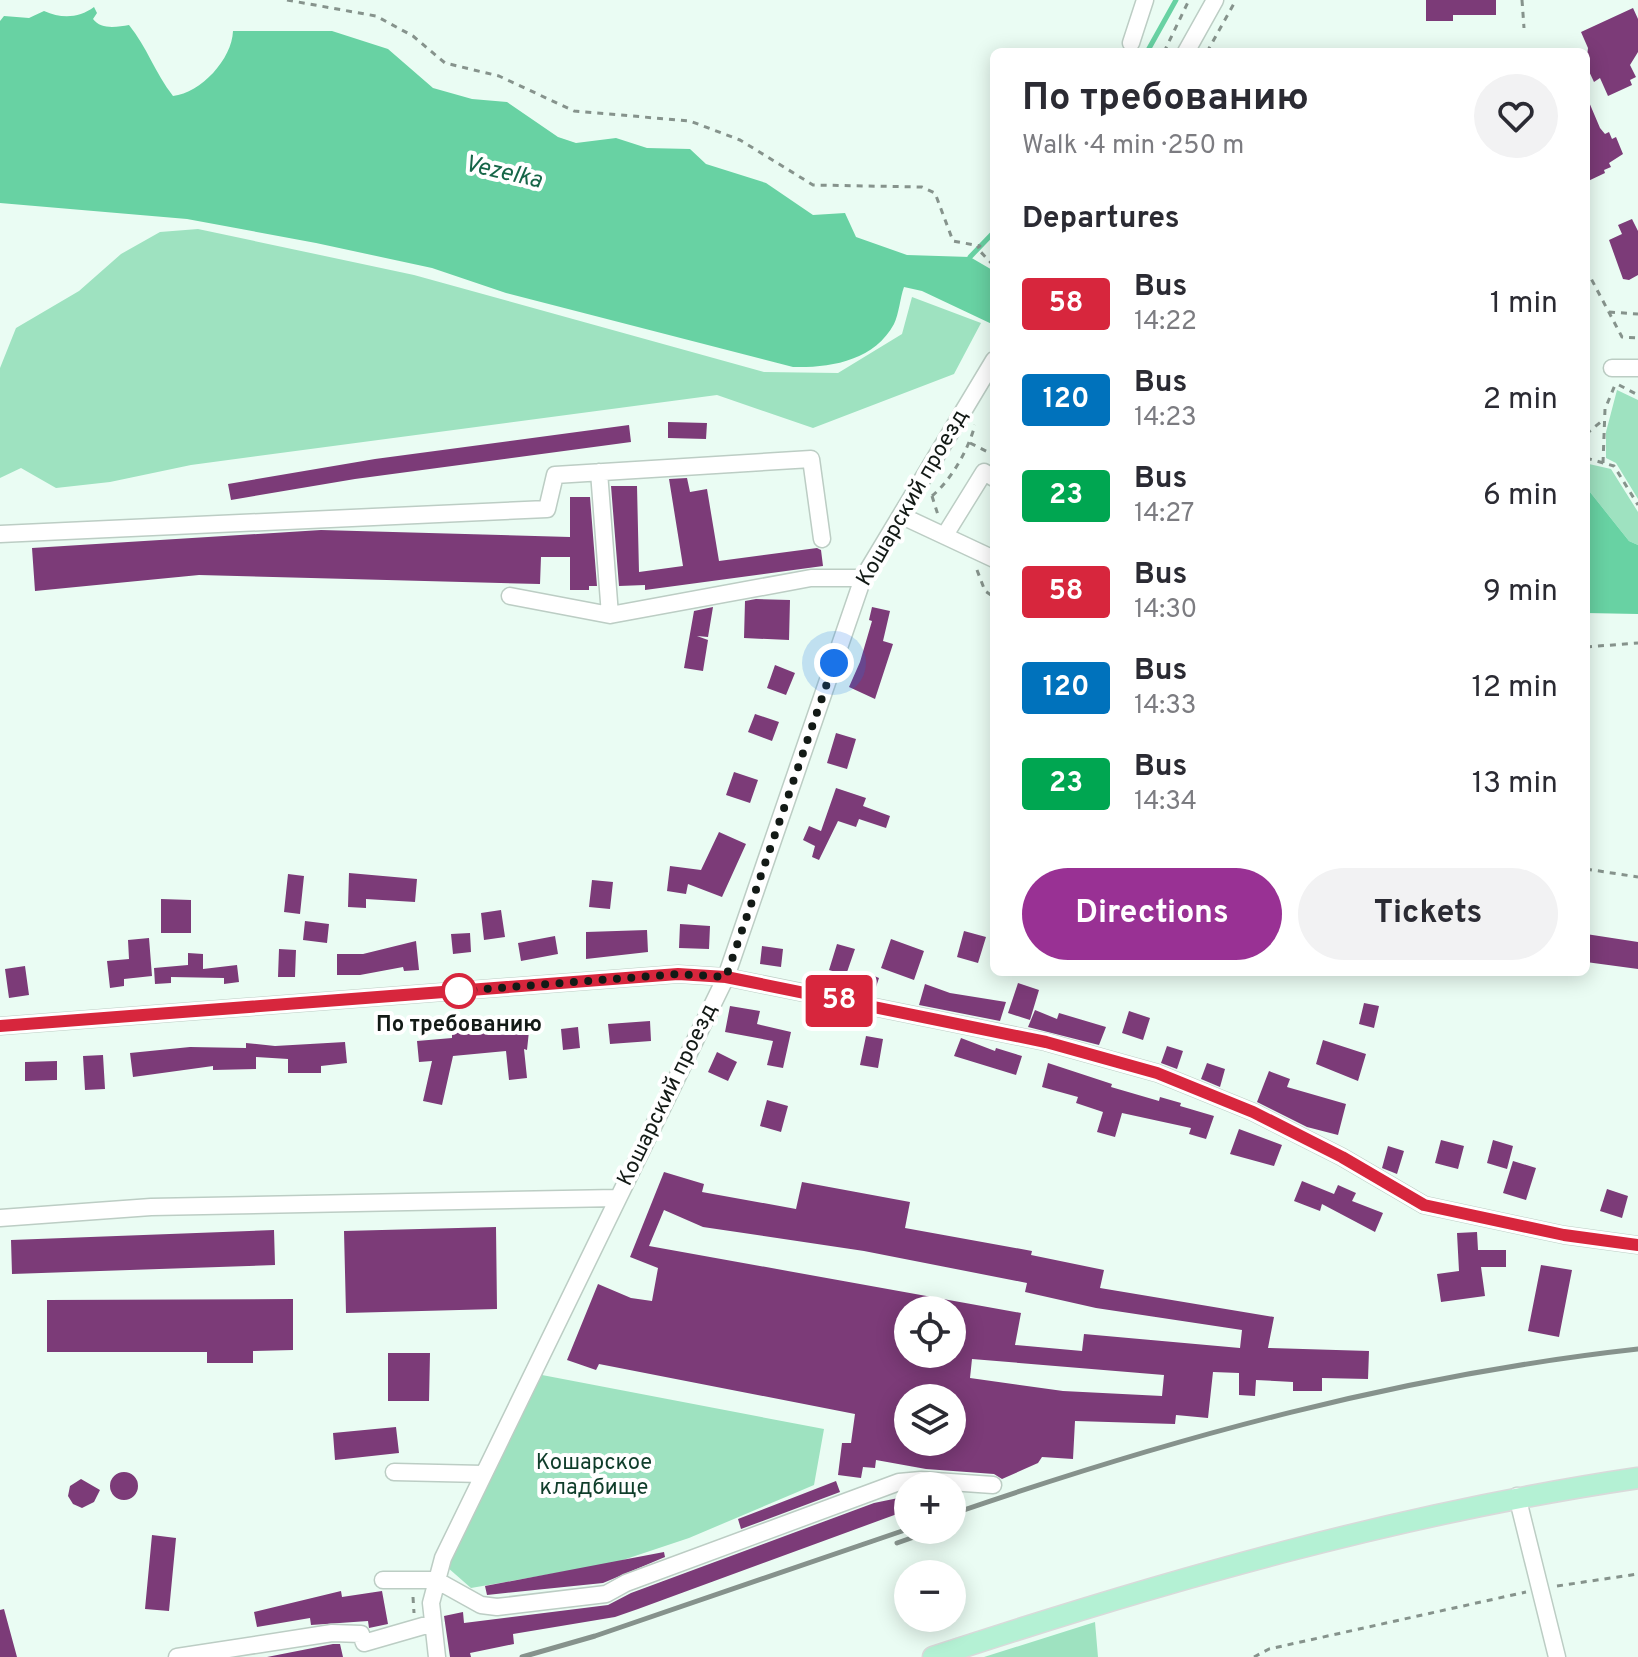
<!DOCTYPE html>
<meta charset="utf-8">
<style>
body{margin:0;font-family:Overpass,sans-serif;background:#f2f2f3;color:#2b2b33;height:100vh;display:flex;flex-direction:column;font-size:30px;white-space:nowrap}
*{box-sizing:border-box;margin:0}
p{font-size:26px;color:#7c7c81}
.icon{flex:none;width:44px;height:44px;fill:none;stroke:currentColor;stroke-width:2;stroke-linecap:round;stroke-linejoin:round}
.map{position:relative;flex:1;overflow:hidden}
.details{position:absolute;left:990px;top:48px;width:600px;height:928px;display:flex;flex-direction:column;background:#fff;border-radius:12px;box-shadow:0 4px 20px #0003}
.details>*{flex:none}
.badge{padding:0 16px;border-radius:6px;font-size:28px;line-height:52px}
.controls{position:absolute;left:894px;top:1296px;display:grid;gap:16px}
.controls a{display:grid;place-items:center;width:72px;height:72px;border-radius:50%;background:#fff;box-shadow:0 4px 20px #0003;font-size:40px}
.you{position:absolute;width:40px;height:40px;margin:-20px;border:6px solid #fff;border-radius:50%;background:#1a73e8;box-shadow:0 0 0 12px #1a73e833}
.map>.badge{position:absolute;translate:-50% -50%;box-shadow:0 0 0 4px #fff}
h2{padding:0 32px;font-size:30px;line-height:72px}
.round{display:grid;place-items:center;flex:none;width:84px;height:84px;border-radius:42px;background:#f2f2f3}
.summary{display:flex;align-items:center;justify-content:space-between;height:136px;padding:0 32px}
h1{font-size:38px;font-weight:700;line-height:60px}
.primary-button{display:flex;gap:16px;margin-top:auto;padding:16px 32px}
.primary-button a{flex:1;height:92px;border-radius:48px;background:#993194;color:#fff;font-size:32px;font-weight:700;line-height:92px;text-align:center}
.primary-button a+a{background:#f2f2f3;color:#2b2b33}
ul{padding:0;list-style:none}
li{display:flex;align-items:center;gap:24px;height:96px;padding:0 32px}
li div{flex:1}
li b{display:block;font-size:30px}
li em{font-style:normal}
li .badge{min-width:88px;font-weight:700;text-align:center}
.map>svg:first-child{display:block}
.green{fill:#9ee2c0}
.water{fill:#68d2a3}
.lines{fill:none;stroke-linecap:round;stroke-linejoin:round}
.stream{stroke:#68d2a3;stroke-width:5}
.building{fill:#7c3b78;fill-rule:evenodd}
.minor-casing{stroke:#bccdc4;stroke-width:19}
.major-casing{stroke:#d9dada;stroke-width:23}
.path{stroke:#86938c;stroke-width:3;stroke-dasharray:6 6;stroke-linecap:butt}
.minor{stroke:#fff;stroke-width:16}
.major{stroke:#b4f1d4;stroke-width:20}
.rail{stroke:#86928c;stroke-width:5}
.line-casing{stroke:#fff;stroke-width:18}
.line{stroke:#d7263d;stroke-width:12}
.walk{stroke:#131a16;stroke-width:8;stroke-dasharray:0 14.4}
.stop-dot{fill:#fff;stroke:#d7263d;stroke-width:4}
.labels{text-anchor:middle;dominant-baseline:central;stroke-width:8;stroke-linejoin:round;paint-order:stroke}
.street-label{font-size:22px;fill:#131a16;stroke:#fff}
.stop-label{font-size:22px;font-weight:bold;fill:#131a16;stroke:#fff}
.park-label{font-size:22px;fill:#0f3d2a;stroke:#fff}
.water-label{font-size:24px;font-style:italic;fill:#166648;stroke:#fff}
</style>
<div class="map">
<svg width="1638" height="1657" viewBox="0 0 1638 1657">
<rect width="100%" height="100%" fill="#eafcf3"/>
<path class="green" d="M198 229 414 275 764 372 838 373 902 334 912 297 981 323 954 374 813 428 717 395 191 465 110 482 56 488 21 468 0 478V368L16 328 79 291 121 254 160 232Z
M1617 390 1638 400V499L1616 463 1606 458V432Z
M1589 464 1611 469 1638 512V545L1629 541 1586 487Z
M542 1375 824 1429 814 1485 689 1538 614 1563 471 1588 447 1567Z
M1095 1622 1098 1657H984Z"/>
<path class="water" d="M94 7 97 13 93 19C101 30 117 27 129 25 147 47 155 73 173 96 201 93 232 59 233 31H332L388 49 433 88 472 99 507 102 558 137 576 143 616 138 647 148 690 149 706 164 766 183 813 215 845 213 856 237 907 255 970 257 994 271V325L922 291 904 287C900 298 899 314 894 324 874 361 830 368 793 367L506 293 432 268 316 243 187 219 0 203V21L4 16 29 18 44 11C62 19 79 18 94 7Z
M1586 487 1629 541 1638 545V614L1586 613Z"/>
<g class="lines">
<path class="stream" d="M1147 52 1176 0
M970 257 994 232"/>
</g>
<path class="building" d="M1426 0H1496V15H1453V21H1426Z
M1633 8 1638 19V52L1630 65 1636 77 1630 80 1632 85 1608 96 1600 78 1594 82 1586 65 1588 48 1581 32Z
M1586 95 1600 128 1605 134 1609 132 1612 139 1616 137 1623 154 1609 163 1611 167 1604 170 1605 173 1586 182Z
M1632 219 1638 231V275L1629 280 1623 279 1609 240 1622 234 1618 225Z
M668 422 707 423 706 439 668 438Z
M629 425 631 442 355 479 231 500 228 484 375 459Z
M687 478 690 492 707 489 719 561 817 548 821 550 823 566 645 590V585L619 586 611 486H637L639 572 683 566 669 479Z
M570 497H590L597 586H589V590H570V557H541L540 584 199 575 35 591 32 548 321 530 570 537Z
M756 599 790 600 789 640 744 638 745 601Z
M713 607 708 637 697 636 708 640 703 671 684 668 694 611Z
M872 607 890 611 883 641 893 644 875 699 849 687 860 662 872 621 869 620Z
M775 665 795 673 786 695 767 688Z
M755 714 779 722 772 741 748 732Z
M836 733 856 739 847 769 827 763Z
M734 772 758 780 750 803 726 795Z
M836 788 866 798 863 806 890 816 886 828 859 819 856 827 838 821 819 860 812 857 815 846 803 840 809 826 821 831Z
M719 832 746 844 722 897 688 884 686 894 667 891 670 866 701 870Z
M349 873 417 879 415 902 366 899V908L348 907Z
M288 874 304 876 300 914 284 912Z
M592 880 613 882 610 909 589 907Z
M161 899 191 900V933H161Z
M501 910 505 937 484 940 481 913Z
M305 921 329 924 327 943 303 940Z
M680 924 710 926 709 949 679 948Z
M647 930 648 952 586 959V932Z
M964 931 986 937 978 963 957 957Z
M470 933 471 952 453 954 451 934Z
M1586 934 1638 942V969L1586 962Z
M555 936 558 954 521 961 518 943Z
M149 938 152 976 124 979V986L110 988 107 961 129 959 128 940Z
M891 939 924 951 914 980 881 968Z
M416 941 419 970 404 971 403 967 360 975H337V954H363Z
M837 944 855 949 846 975 829 970Z
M762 946 783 949 781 967 760 964Z
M279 949 296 950 295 977H278Z
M188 953 203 954V969L237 965 239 982 224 984V978L171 977V983L155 984 154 968 188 965Z
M25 966 29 995 9 998 5 969Z
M862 971 879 978 873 996 854 992Z
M1018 983 1039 990 1030 1020 1008 1013Z
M925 984 950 993 1006 1002 1000 1021 919 1005Z
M1364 1003 1379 1006 1374 1028 1359 1024Z
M730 1006 760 1011 757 1024 791 1032 783 1068 767 1065 773 1041 725 1032Z
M1035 1010 1057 1019 1059 1013 1106 1027 1099 1045 1028 1027Z
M1129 1011 1150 1018 1143 1040 1122 1033Z
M650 1021 651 1041 610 1044 608 1024Z
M578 1027 580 1048 563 1050 561 1029Z
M513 1029 529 1031 527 1050 524 1049 527 1078 509 1080 506 1051 453 1056 442 1105 423 1101 432 1061 419 1062 417 1041 452 1038V1033Z
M866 1036 883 1039 878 1068 860 1065Z
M961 1038 995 1051 996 1048 1022 1056 1016 1075 954 1056Z
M1323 1040 1366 1054 1358 1081 1316 1064Z
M345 1042 347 1063 321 1066V1073H288V1059L256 1057V1069L213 1070V1066L133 1077 130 1053 190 1047 246 1048V1043L275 1046Z
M1167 1046 1183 1051 1177 1069 1161 1063Z
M717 1052 737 1062 728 1081 708 1072Z
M103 1055 105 1089 85 1090 83 1056Z
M57 1061V1080L25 1081V1062Z
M1048 1063 1112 1084 1111 1087 1159 1101 1160 1097 1181 1103 1180 1106 1214 1116 1206 1139 1189 1134 1191 1128 1122 1113 1115 1137 1097 1132 1103 1112 1076 1103 1078 1097 1042 1087Z
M1207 1063 1225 1069 1220 1087 1201 1079Z
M1269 1071 1290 1079 1287 1087 1346 1104 1338 1135 1307 1127 1257 1102Z
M767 1100 788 1106 781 1132 760 1126Z
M1239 1129 1282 1145 1274 1166 1230 1154Z
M1441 1140 1464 1146 1458 1169 1435 1163Z
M1493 1140 1513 1146 1507 1169 1487 1163Z
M1388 1146 1404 1151 1397 1174 1382 1168Z
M1513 1161 1536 1168 1526 1200 1503 1193Z
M664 1172 704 1184 702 1192 796 1209 802 1182 910 1202 905 1228 1032 1251 1031 1255 1104 1270 1100 1288 1274 1317 1268 1348 1369 1351 1368 1379 1322 1378V1391H1293V1382L1256 1380 1255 1396 1239 1395V1373L1213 1372 1208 1418 1176 1415 1175 1424 1075 1421 1073 1459 1042 1457 1038 1463 1002 1479 994 1474 926 1469 876 1460 875 1468 863 1467 861 1478 838 1475 842 1443H851L855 1414 599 1364 596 1370 567 1360 598 1284 631 1298 652 1301 658 1268 630 1257ZM664 1210 703 1227 864 1251 1027 1283 1025 1292 1096 1308 1242 1330 1240 1348 1084 1334 1082 1351 1015 1345 1021 1313 649 1246ZM908 1310H952V1354H908ZM972 1359 1164 1375 1162 1396 1063 1391 970 1378ZM908 1398H952V1442H908Z
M1302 1181 1334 1194 1338 1185 1356 1193 1352 1201 1383 1213 1375 1232 1322 1204 1320 1211 1294 1201Z
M1607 1189 1628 1196 1622 1218 1600 1211Z
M496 1227 497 1309 346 1313 344 1231Z
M274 1230 275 1265 12 1274 11 1240Z
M1477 1232 1478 1250H1506V1267H1481L1485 1296 1441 1302 1437 1274 1459 1271 1457 1233Z
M1541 1265 1572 1270 1559 1337 1528 1331Z
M293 1299V1350L253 1351V1363H207V1352H47V1300Z
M388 1353H430L429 1401H388Z
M396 1427 399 1453 335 1460 333 1433Z
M110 1486a14 14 0 1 1 28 0a14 14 0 1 1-28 0Z
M81 1479 100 1490 94 1502 82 1508 73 1504 68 1496 70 1486Z
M836 1481 840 1492 741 1529 738 1519Z
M908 1496V1510L638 1609 615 1617 513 1634 514 1644 470 1653 471 1657H450L444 1616 463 1612 464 1623 608 1605 631 1593 874 1503Z
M152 1535 176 1538 169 1611 145 1609Z
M664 1552 665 1557 603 1583 487 1595 485 1586Z
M341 1591 342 1597 382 1591 388 1624 369 1628 368 1621 311 1625 310 1618 257 1627 254 1612Z
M4 1609 17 1657H0V1610Z
M333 1644H340L343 1657H267Z"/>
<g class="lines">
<defs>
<path id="minor" d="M1131 43 1145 0
M1186 52 1215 0
M1612 368H1638
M599 472 610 615
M902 516 994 559
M0 534 547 509 555 475 811 459 822 539
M945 535 984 472 994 478
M510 596 610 615 811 578H863
M0 1026 678 974 726 977 1046 1042 1157 1073 1253 1112 1342 1157 1424 1205 1564 1235 1638 1245
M0 1218 151 1207 617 1198
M394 1472 483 1474
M1517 1496 1557 1657
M383 1580H436L481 1605 497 1607 606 1594 626 1583 899 1482 921 1480 993 1485
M177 1657 332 1633 361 1634 364 1643 430 1624
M437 1657 431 1603 443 1558 726 977 863 578 994 360"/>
<path id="major" d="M933 1657C1160 1582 1401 1513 1638 1478"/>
</defs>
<use href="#minor" class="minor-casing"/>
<use href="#major" class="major-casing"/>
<path class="path" d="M287 0 376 16 413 36 445 63 499 76 574 111 690 121 740 140 813 185 922 187 935 193 953 241 980 246 977 248 994 266
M1522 0 1524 28
M1164 52 1189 0
M1207 52 1236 0
M1586 269 1622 337 1638 338
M1609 312 1638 314
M1619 385 1638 395
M1586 434 1602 421
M970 443 994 455
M1586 458 1614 466 1638 505
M1603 463 1605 409 1615 385
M932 496C952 479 968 450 975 425
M932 496 938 515
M977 570 985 591 994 597
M1586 647 1638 643
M1586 869 1638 877
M1557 1586 1638 1574
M413 1597 414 1613
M1254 1657 1269 1649 1526 1592"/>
<use href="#minor" class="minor"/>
<use href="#major" class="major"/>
<path class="rail" d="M952 1514C1176 1437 1402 1375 1638 1349
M897 1543 934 1530
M522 1657 595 1636 908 1529"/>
</g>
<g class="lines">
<defs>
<path id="line" d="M0 1026 678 974 726 977 1046 1042 1157 1073 1253 1112 1342 1157 1424 1205 1564 1235 1638 1245"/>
</defs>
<use href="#line" class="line-casing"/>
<use href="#line" class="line"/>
<path class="walk" d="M459 991 678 974 726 977 834 663"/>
</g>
<circle class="stop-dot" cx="459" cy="991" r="16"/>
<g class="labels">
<g class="street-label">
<text transform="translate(913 498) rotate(-60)">Кошарский проезд</text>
<text transform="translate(668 1095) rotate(-64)">Кошарский проезд</text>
</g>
<g class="stop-label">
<text x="459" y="1025">По требованию</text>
</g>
<g class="park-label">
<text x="594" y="1463">Кошарское<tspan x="594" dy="25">кладбище</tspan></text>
</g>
<g class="water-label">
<text transform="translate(503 173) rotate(13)">Vezelka</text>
</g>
</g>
</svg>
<div class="controls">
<a><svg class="icon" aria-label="locate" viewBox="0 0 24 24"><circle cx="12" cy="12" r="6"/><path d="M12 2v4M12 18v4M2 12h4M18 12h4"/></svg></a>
<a><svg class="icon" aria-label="layers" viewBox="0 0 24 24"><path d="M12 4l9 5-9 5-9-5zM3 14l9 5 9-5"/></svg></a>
<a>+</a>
<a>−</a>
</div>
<div class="you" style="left:834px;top:663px"></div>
<b class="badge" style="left:839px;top:1001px;background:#d7263d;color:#fff">58</b>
<section class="details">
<div class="summary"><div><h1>По требованию</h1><p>Walk · 4 min · 250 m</p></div><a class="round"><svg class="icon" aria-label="heart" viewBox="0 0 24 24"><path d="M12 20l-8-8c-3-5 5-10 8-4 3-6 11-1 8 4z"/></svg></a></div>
<h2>Departures</h2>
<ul>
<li><span class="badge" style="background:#d7263d;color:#fff">58</span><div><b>Bus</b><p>14:22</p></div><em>1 min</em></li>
<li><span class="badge" style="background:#0072bc;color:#fff">120</span><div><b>Bus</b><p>14:23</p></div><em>2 min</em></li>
<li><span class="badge" style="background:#00a651;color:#fff">23</span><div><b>Bus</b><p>14:27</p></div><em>6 min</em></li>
<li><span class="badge" style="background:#d7263d;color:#fff">58</span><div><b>Bus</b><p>14:30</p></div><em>9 min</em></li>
<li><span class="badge" style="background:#0072bc;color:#fff">120</span><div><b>Bus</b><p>14:33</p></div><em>12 min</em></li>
<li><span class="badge" style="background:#00a651;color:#fff">23</span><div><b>Bus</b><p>14:34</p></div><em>13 min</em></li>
</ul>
<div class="primary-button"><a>Directions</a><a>Tickets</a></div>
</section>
</div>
